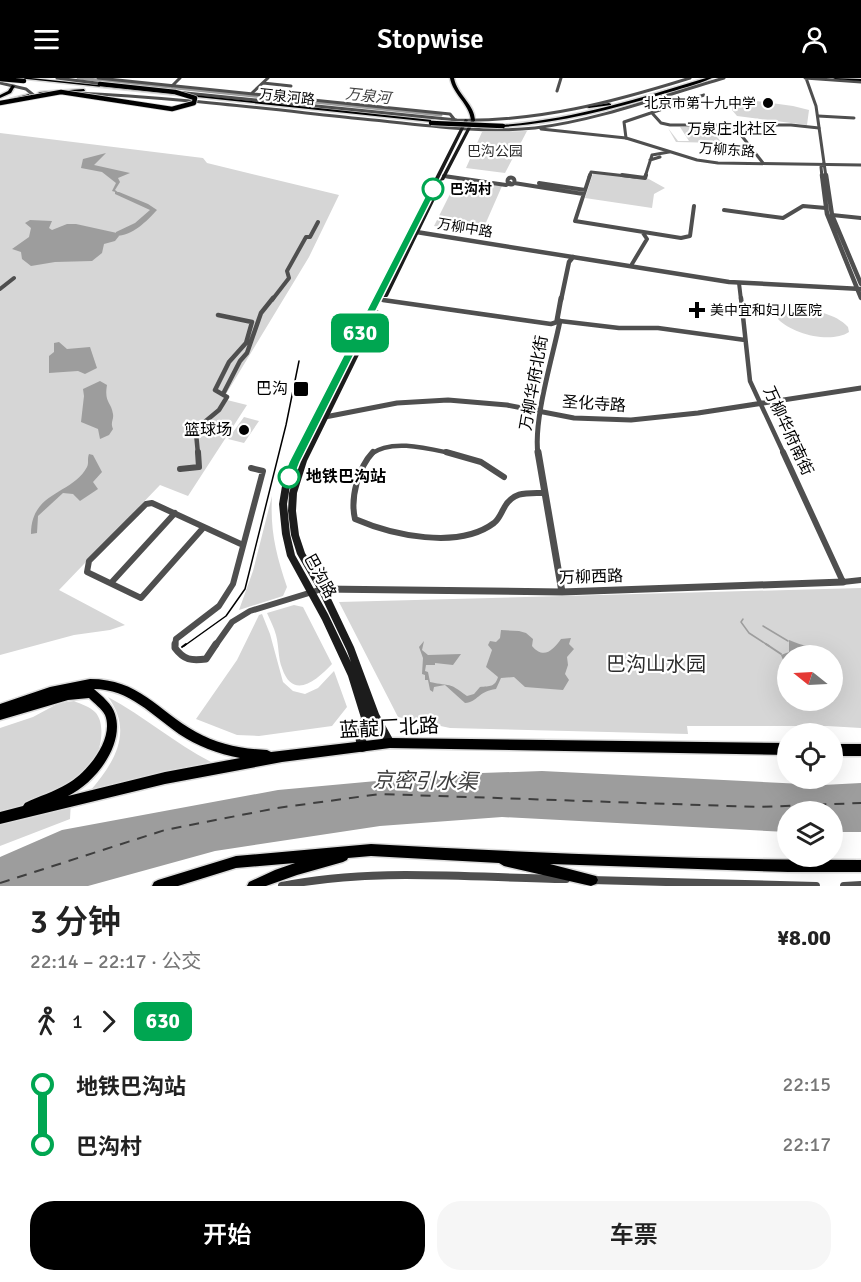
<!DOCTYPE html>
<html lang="zh">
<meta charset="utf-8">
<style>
body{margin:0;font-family:Signika,"Noto Sans SC",sans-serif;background:#f6f6f6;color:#222;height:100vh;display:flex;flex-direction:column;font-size:22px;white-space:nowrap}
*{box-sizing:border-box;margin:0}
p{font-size:20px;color:#767676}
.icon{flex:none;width:33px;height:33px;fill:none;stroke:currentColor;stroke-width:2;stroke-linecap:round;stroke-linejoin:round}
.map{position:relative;height:808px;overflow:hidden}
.details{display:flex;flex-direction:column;background:#fff;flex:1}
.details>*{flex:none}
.badge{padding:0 12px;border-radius:9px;font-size:21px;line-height:39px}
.needle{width:39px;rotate:288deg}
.controls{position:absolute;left:777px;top:567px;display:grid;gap:12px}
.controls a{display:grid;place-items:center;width:66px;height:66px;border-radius:50%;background:#fff;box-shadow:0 6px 24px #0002;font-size:30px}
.map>.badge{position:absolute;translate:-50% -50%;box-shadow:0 0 0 3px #fff}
.legs{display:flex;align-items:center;gap:9px;height:66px;padding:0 30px;font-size:20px}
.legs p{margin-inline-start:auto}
.summary{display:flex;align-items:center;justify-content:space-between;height:102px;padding:0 30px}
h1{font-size:33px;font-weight:600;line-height:45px}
.cta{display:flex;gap:12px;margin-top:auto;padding:12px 30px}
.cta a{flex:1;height:69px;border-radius:24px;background:#000;color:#fff;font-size:24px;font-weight:600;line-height:69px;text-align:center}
.cta a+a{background:#f6f6f6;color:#222}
ul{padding:0 30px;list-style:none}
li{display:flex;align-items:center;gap:21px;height:60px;font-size:22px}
li i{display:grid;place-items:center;width:9px;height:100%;margin:0 8px;background:currentColor}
li i::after{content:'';width:15px;height:15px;margin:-8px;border:4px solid;border-radius:50%;background:#fff}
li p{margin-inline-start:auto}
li:first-child i{background:linear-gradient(#0000 50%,currentColor 0)}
li:last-child i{background:linear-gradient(currentColor 50%,#0000 0)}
header{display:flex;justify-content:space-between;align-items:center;height:78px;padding:0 30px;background:#000;color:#fff;font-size:27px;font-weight:600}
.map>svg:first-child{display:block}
.green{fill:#d6d6d6;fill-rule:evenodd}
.water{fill:#9d9d9d}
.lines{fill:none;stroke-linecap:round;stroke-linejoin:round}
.stream-far1{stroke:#9d9d9d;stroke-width:1.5}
.stream{stroke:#9d9d9d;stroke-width:2}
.canal{stroke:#9d9d9d;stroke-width:3}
.river{fill:#9d9d9d;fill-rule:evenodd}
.ferry{stroke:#3e3e3e;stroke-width:2;stroke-dasharray:10 8;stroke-linecap:butt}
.primary-casing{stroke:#dbdbdb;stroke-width:3}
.trunk-casing{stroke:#dbdbdb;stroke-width:3}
.minor-far4{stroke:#4f4f4f;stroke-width:3}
.minor-far3{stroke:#4f4f4f;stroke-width:4}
.minor-far2{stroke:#4f4f4f;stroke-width:4.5}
.minor-far1{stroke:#4f4f4f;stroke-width:6}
.minor{stroke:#4f4f4f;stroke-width:7}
.tertiary-far4{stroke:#4f4f4f;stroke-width:3}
.tertiary-far3{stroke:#4f4f4f;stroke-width:4.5}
.tertiary-far2{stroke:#4f4f4f;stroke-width:5}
.tertiary-far1{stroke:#4f4f4f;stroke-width:7}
.tertiary{stroke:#4f4f4f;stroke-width:8}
.secondary{fill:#1c1c1c;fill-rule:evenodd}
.primary{fill:#000;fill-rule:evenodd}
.trunk{fill:#000;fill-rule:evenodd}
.tram-far1{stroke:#000;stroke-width:1.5}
.tram{stroke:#000;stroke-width:2}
.trunk-bridge-casing{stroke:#dbdbdb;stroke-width:6;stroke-linecap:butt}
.trunk-bridge{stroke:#000;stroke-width:4.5}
.line-1{fill:#00a651;stroke:#fff;stroke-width:1.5}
.poi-dot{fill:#000;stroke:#fff;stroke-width:2}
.stop-1-dot{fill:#fff;stroke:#00a651;stroke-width:3}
.labels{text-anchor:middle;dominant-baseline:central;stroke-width:4.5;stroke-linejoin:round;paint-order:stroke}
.far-street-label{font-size:14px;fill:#000;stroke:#fff}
.far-poi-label{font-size:14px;fill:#000;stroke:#fff;text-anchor:end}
.far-park-label{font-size:14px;fill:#2d2d2d;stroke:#fff}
.far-stop-label{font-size:14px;font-weight:bold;fill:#000;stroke:#fff;text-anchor:start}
.far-water-label{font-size:15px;font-style:italic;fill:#3e3e3e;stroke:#fff}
.far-neighbourhood-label{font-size:15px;fill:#000;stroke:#fff}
.street-label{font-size:16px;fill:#000;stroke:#fff}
.poi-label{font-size:16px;fill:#000;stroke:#fff;text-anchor:end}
.stop-label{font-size:16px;font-weight:bold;fill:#000;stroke:#fff;text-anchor:start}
.near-park-label{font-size:20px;fill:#2d2d2d;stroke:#fff}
.near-street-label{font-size:20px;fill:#000;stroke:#fff}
.near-water-label{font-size:21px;font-style:italic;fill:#3e3e3e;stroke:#fff}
</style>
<header><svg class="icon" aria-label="menu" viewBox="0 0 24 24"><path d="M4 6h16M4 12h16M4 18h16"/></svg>Stopwise<svg class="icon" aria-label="person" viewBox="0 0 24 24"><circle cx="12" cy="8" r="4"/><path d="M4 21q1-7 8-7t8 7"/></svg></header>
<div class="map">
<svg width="861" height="808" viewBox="0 0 861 808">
<rect width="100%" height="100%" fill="#fff"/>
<path class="green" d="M742 21 793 28 809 32 807 47 737 38 732 32V26Z
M703 48H713L722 59 718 60 722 65 676 64 668 50 678 63H689L680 49H693L696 51H703Z
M527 53 505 95 466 90 482 54Z
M0 55 203 80 207 85 339 117 309 179 223 321 247 327 188 418 160 407 59 512 125 547 110 552 74 557 0 577Z
M593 95 647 100 665 110 654 116 652 130 585 120Z
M457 102 502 108 481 156 434 148Z
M789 232C809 231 834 234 848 249L849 254C831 266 792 256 778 241L779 236Z
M244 339 259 343 244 365 228 361Z
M272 418C270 453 276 476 287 509L283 518 239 532 253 493Z
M861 510V650L827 648H687L688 656 450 650 398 639 339 524ZM788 578H832V622H788Z
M294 527 303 529 332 586C317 602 293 623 282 590 278 580 279 568 276 557 274 549 270 542 267 535Z
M262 536 270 556 283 604 293 613 305 616 318 610 334 593 347 629 332 648 259 658 237 657 196 641 237 582 259 537Z
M108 619C144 638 174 665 211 684L90 713C114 685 134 654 108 619Z
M74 623C81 626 90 629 95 634 108 647 99 681 88 693 84 697 77 700 72 704L70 741 0 768V650L33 639 59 625Z"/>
<path class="water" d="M106 75 94 87 130 95 118 100 120 104 115 112 119 115 112 113 116 105 102 94 81 90 83 81Z
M30 142 52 143 49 150 52 152 67 146H76L117 155 119 158 115 163 104 166 102 175 92 183 55 184 31 188 22 181 21 174 12 171 29 159 31 150 25 145Z
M59 264 67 271 90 269 97 290 85 296 78 293 49 295V278L54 274V265Z
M100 303 107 307C104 325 111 323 113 336 114 342 110 344 113 351L109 357 100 361 98 351 81 344 84 318 83 311Z
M89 376 93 377 102 394 93 404 98 411 80 423 73 416 63 415 38 438 37 455 31 456C31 413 72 417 87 389 89 385 87 381 89 376Z
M501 552 519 553 526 555 533 561 532 568C544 582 553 572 561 561L571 560 569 566 574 571 567 579 568 587 565 596 569 602 563 612 525 609 514 599 501 600 496 611C478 613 478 624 465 625L445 607 434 609 433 614 430 612 428 602H425V597L422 596 423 580 419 569 424 563 422 572 428 577 461 576 453 587 435 585V587H426L425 593 428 594 430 604C452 609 447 603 467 618L474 616 480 609C490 608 495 609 498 599L486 589 492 572 488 567 490 563 496 564 500 560Z
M789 562C802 568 819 570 831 577H801L797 575 788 578 787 596H785L783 594 786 590 781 577 789 574Z
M542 693 823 707 861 705V754H833L832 734H788L787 754 502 739 380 748 215 773 88 808H0V779L62 752 278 712 453 696Z"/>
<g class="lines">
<path class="stream-far1" d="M743 541 741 544 749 555 769 568
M763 548 788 563"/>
<path class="stream" d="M766 566 781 576"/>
<path class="canal" d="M78 0 441 37"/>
<path class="river" d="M115 114H119L148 126 157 132C147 143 132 158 116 158V154L135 145 150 132 115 116Z"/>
<path class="ferry" d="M0 805 165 752 277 730 380 716 759 729 861 725"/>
<defs>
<path id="primary" d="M450 0H454C457 17 475 26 475 43L471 42C469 25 453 17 450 0Z"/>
<path id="trunk" d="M17 0H31L432 42 434 43 432 44Z
M706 0H712C697 7 679 11 663 16 610 32 558 45 503 49L501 48 503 47C574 41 638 21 706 0Z
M833 0 861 1V3L835 1Z
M12 7 15 8 11 15 0 20V17L8 13Z
M84 11 85 13 40 16 38 15 40 14Z
M29 16 30 18 12 22 10 21Z
M609 25 611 26V27L589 30 587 29Z
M90 601C139 601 157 632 196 654 217 666 242 671 267 672L271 674 390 660 788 665V677L390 670 282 684 165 706 0 746V734L23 728 25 725C39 718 54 714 67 706 86 696 115 661 105 637 102 631 94 625 89 620L68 622 0 642V626L50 609ZM94 611C129 611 152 637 179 656 197 668 218 676 240 680L165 694 68 718C95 705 125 667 115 636 112 626 102 618 94 611Z
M832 666H861V678H832Z
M371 766C534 775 698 782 861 782V794H788L550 786 596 798 598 802 596 806 591 808 504 788 499 785 371 778 348 780 347 782 343 784 297 797 266 808H247L249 804 275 792 295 785 236 790 178 808H152L154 804 158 802 236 778Z"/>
</defs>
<use href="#primary" class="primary-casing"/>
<use href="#trunk" class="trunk-casing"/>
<path class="minor-far4" d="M98 0 450 36 454 41
M263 5 291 8
M172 8 180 0
M557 13 561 0
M252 15 268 0
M652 35 661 45 670 47H791L819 50
M818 38 854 40
M734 48 763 85
M626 60 624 44 704 17
M650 82 660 79
M444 98 450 99
M589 99 591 94 635 99
M645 99 652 77 669 74"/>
<path class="minor-far3" d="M590 97 575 143 681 160 690 158 694 128
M622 97 645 100 646 97
M444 98 506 107 510 105
M507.5 103a3.5 3.5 0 1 1 7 0a3.5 3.5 0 1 1-7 0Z
M514 105 583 116
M539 105 585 112
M724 132 783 140 803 128 826 130
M832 137 861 140
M632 186 647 161 643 155
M739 205 741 222
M0 211 14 200
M272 222 289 200 287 193 306 159H310L318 144"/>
<path class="minor-far2" d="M741 220 750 303 784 376
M383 222 551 246 560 243 619 250H658L745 262
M223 316 240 283 247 275 261 235 273 220
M198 376 196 355 201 347 219 332 227 319 215 312 229 284 246 265 252 244 218 237
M371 376C392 360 430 371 454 376"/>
<path class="minor-far1" d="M373 374C358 390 350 420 355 441 392 457 458 472 494 445 499 441 501 435 504 430 513 413 527 415 544 415
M446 374 481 384 504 399
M783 374 843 504 861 502
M180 391 199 389 198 374
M152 425 204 449 141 520 87 494 89 483 146 426Z
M204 449 243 467
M111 505 175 435
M175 568 176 561 219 528 233 506 263 393 251 390
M215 568 232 544 250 533 322 511"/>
<path class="minor" d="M175 566V570C184 582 191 583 206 581L216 566"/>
<path class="tertiary-far4" d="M57 0 104 6
M805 0 861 4
M806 0 816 28 826 99
M0 5 26 11 36 19
M176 14 457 42C538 44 613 24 690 0
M74 15C171 19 267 31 363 41 419 46 479 56 535 50 599 42 662 18 724 0
M541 51 626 60 697 82 718 85 861 87
M822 99 821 89 824 85"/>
<path class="tertiary-far3" d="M822 97 827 136 861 220
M826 97 832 137 861 206
M410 153 729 204 861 211
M561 222 569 184 573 179"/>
<path class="tertiary-far2" d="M325 339 397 325 448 322 507 327 574 340 631 342 698 335 861 310
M538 376C533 342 553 278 560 243L557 242 561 220"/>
<path class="tertiary-far1" d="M538 374 562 514
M322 511 562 514 843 504"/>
<path class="tertiary" d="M591 802 816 808
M282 808C370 789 476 800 566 801
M844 808 861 807"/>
<path class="secondary" d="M465 41 468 42 299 384 290 408 287 426 290 456 295 477 328 536 351 584 347 573 319 514 297 476 291 457 288 433 289 415 299 383 374 234 377 232 379 233 380 234 307 383 297 415 296 433 299 457 305 475 325 508 354 569 379 636 395 665 394 669 390 670 386 669 371 640 365 653 367 669 366 673 362 674 358 673C354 658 355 653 361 640L348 598 322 542 287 478 282 456 279 426 282 408 291 384Z
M472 41 475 42 444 102 440 103V102Z
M435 112 439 113 388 218 387 219H383L382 218Z"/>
<use href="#primary" class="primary"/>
<use href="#trunk" class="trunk"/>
<path class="tram-far1" d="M184 568 226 538 245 511 286 347 299 283"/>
<path class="tram" d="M182 569 186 566"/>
<defs>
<path id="trunk-bridge" d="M0 1 24 3
M0 25 61 14 172 31 194 25 195 20 175 14 100 6
M431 45 503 48"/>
</defs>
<use href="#trunk-bridge" class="trunk-bridge-casing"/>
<use href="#trunk-bridge" class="trunk-bridge"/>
</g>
<path class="line-1" d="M430 109 437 111 300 384 293 402 289 404 285 402 283 399 289 384Z"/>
<g class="poi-dot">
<circle cx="768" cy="25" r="6"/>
<path d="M694 223h6v6h6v6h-6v6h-6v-6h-6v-6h6z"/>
<rect x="293" y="303" width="16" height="16" rx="3"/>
<circle cx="244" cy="352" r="6"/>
</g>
<g class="stop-1-dot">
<circle cx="433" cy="111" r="10"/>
<circle cx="289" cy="399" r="10"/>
</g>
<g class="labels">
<g class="far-street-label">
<text transform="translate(287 19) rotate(6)">万泉河路</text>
<text transform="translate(727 72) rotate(4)">万柳东路</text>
<text transform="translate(465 150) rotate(9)">万柳中路</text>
</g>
<g class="far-poi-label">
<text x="756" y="25">北京市第十九中学</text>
<text x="710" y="232" text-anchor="start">美中宜和妇儿医院</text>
</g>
<g class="far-park-label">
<text x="495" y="73">巴沟公园</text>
</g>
<g class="far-stop-label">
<text x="450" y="111">巴沟村</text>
</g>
<g class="far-water-label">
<text transform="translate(368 18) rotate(6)">万泉河</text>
</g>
<g class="far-neighbourhood-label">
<text x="732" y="51">万泉庄北社区</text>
</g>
<g class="street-label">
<text transform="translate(534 305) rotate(-80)">万柳华府北街</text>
<text transform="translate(594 326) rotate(4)">圣化寺路</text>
<text transform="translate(788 353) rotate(65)">万柳华府南街</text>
<text transform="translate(320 498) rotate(61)">巴沟路</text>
<text transform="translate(591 499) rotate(-2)">万柳西路</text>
</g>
<g class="poi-label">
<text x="288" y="311">巴沟</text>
<text x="232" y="352">篮球场</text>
</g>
<g class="stop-label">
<text x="306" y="399">地铁巴沟站</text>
</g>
<g class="near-park-label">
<text x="656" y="586">巴沟山水园</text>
</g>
<g class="near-street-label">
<text transform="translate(389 650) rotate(-3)">蓝靛厂北路</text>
</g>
<g class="near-water-label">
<text transform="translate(425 703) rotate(1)">京密引水渠</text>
</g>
</g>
</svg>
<div class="controls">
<a><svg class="needle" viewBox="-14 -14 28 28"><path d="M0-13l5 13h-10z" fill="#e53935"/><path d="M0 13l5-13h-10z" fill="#767676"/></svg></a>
<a><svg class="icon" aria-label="locate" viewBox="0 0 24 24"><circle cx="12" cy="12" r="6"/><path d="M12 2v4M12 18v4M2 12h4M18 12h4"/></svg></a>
<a><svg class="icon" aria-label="layers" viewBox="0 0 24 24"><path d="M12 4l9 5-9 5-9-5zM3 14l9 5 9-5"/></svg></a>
</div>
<b class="badge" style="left:360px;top:255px;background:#00a651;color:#fff">630</b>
</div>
<section class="details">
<div class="summary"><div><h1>3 分钟</h1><p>22:14 – 22:17 · 公交</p></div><b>¥8.00</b></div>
<div class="legs"><svg class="icon" aria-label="walk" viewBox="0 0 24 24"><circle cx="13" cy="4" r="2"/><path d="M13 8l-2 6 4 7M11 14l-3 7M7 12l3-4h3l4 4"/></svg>1<svg class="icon" aria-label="forward" viewBox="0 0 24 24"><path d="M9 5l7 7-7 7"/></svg><b class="badge" style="background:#00a651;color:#fff">630</b></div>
<ul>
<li><i style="color:#00a651"></i><b>地铁巴沟站</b><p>22:15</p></li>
<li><i style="color:#00a651"></i><b>巴沟村</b><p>22:17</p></li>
</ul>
<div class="cta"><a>开始</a><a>车票</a></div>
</section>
